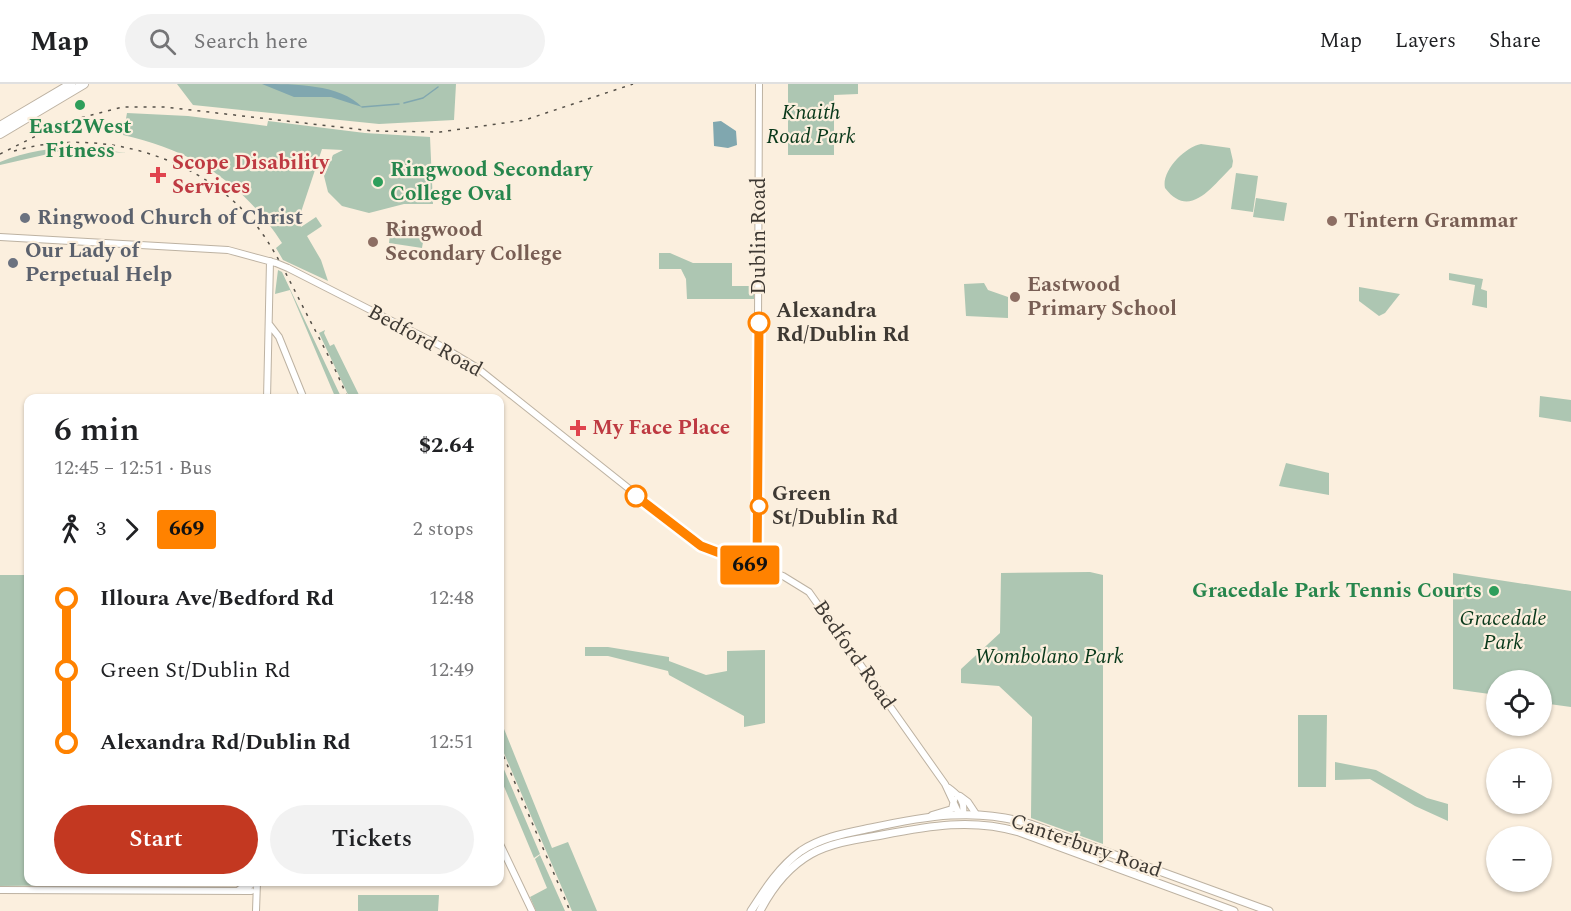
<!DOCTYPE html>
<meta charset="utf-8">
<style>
body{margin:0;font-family:Spectral,serif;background:#f2f2f2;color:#202124;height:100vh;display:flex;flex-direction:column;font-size:22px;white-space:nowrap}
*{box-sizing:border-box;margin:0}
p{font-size:20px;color:#757577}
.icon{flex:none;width:33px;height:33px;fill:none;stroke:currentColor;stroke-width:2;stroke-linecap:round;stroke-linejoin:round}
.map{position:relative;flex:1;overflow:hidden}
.panel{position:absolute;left:24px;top:310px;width:480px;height:492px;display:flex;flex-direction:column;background:#fff;border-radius:12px;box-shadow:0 2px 4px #0004}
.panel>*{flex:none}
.badge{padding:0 12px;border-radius:4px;font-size:21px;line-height:39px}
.buttons{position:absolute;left:1486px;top:586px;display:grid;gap:12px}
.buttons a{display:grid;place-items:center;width:66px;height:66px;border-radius:50%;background:#fff;box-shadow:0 2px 4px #0004;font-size:30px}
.map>.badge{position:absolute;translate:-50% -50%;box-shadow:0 0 0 3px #fff}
.legs{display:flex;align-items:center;gap:9px;height:66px;padding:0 30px;font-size:20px}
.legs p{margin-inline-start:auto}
.headline{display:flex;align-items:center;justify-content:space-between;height:102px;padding:0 30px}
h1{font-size:33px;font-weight:600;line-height:45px}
.primary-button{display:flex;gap:12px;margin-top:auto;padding:12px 30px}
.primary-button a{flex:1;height:69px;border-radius:36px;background:#c33821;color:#fff;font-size:24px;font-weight:600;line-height:69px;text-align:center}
.primary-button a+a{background:#f2f2f2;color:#202124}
ul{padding:0 30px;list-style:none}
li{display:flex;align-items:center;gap:21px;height:72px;font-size:22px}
li i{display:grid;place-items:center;width:9px;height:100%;margin:0 8px;background:currentColor}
li i::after{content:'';width:15px;height:15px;margin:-8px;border:4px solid;border-radius:50%;background:#fff}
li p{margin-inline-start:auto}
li:first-child i{background:linear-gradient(#0000 50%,currentColor 0)}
li:last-child i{background:linear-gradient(currentColor 50%,#0000 0)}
header{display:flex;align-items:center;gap:36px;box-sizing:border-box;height:84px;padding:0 30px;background:#fff;border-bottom:2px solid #e0e0e0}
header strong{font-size:28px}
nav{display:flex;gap:33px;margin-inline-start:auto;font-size:21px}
.search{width:420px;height:54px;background:#f2f2f2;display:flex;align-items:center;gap:15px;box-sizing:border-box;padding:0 21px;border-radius:33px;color:#757577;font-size:22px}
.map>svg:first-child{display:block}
.green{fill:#adc6b2}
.water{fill:#80a7af}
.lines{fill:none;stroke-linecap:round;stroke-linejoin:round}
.stream{stroke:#80a7af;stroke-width:1.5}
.secondary-casing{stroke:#bdb2a2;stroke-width:8}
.primary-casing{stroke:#bdb2a2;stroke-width:9}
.highway-casing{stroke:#bdb2a2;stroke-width:10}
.secondary{stroke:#fff;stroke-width:6}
.primary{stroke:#fff;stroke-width:7}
.highway{stroke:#fff;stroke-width:8}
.rail{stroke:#565149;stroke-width:1.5;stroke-dasharray:3 6;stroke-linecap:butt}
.secondary-bridge-casing{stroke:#bdb2a2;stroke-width:8;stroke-linecap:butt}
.secondary-bridge{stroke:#fff;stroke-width:6}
.line-1-casing{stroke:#fff;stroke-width:14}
.line-1{stroke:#ff8200;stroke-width:9}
.leisure-dot{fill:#2e9e5b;stroke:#fbefde;stroke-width:2}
.health-dot{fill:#e0444e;stroke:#fbefde;stroke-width:2}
.worship-dot{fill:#6b7280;stroke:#fbefde;stroke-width:2}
.education-dot{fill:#8d6e63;stroke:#fbefde;stroke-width:2}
.stop-1-dot{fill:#fff;stroke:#ff8200;stroke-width:3}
.labels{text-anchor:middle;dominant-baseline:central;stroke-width:4.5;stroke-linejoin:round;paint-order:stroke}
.park-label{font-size:21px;font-style:italic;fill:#08381a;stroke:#fbefde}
.leisure-label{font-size:21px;font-weight:bold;fill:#27864d;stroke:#fbefde}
.health-label{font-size:21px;font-weight:bold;fill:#be3a42;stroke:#fbefde;text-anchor:start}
.worship-label{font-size:21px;font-weight:bold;fill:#5b616d;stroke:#fbefde;text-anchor:start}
.education-label{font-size:21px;font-weight:bold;fill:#785e54;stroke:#fbefde;text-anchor:start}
.street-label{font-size:21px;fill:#3e3933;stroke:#fbefde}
.stop-label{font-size:21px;font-weight:bold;fill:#3e3933;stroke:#fbefde;text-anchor:start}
</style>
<header>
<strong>Map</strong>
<div class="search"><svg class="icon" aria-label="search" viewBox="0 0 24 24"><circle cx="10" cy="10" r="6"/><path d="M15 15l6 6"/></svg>Search here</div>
<nav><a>Map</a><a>Layers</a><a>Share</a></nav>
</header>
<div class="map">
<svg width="1571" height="827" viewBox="0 0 1571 827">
<rect width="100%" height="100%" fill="#fbefde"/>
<path class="green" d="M177 0H456L454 36 379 40 193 21Z
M788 0H858V10L834 11V71H788Z
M127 29 188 32 267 42 268 37 365 49 430 53 433 120H404L369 129 342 122 328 108 324 92 333 71 343 66 322 65 298 137 301 143 316 133 322 142 307 152 321 176 328 197 283 176 276 164 282 159C243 99 194 67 123 51Z
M1201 60 1230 64 1233 77 1232 83C1213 101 1190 137 1165 104 1161 87 1185 63 1201 60Z
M79 63 127 69 70 65 0 81V78C26 67 52 64 79 63Z
M1236 89 1258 92 1253 128 1231 125Z
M1256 114 1287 119 1284 137 1253 133Z
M391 141 425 146 422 164 389 159Z
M659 169H670L693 179H732V202H754V215H687L686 195 681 185H659Z
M278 186 282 188 342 315H336L290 206 275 210Z
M1449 189 1483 195 1481 205 1487 207V224L1472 221 1475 201 1449 196Z
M984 199 988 206 1008 213V234L966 232 964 200Z
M1359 203 1400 210 1385 229 1379 232 1359 217Z
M325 246 324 249 330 262 334 260 361 315H350L319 249Z
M1540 312 1571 316V338L1539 333Z
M1286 379 1329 389V411L1279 402Z
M1090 488 1103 491V760L1031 734 1032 633 999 602 961 599V585L1000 549 1001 489Z
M1453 489 1571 507V623L1542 619V597H1497V611L1453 605Z
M0 491H28V798H99V801L0 802Z
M585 563H608L669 573V577L706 591 727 587V567L765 566V639L744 643V632L669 591 668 587 608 572H585Z
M1298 631H1327L1326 703H1298Z
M500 635 552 764 568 758 597 827H572L500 660Z
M500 676 540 770 534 774 500 693Z
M1335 678 1376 686 1427 714 1448 720V737L1415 722 1370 695 1335 696Z
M540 771 565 827H536L530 813 547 804 535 775Z
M358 811H439L438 827H358Z"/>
<path class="water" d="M262 0C294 0 340 0 362 23L331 13H294Z
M721 37 736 47 737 61 728 64 714 62 713 38Z"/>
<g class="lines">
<path class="stream" d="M404 19 423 14 438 3
M362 23 399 20"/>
<defs>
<path id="secondary" d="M0 153 228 166 276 179
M288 184 441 262 476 283 701 462 783 492 809 508 945 700 959 730
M269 240 279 253 304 315
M267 315 270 177
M757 483 759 0
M949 704C959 712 965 716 963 730
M960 712 968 718 976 730
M932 731 952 725 954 716
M500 760 532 827
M240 805 251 801
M0 806 251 807
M256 827 257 798"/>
<path id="primary" d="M751 827C765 805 780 782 801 767 822 753 847 749 871 744 925 732 976 723 1030 740L1269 827
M760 827C772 804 788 783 811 770 833 758 859 755 882 751 929 742 972 734 1019 748L1234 827"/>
<path id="highway" d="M0 42 71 0
M0 50 84 0"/>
</defs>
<use href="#secondary" class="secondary-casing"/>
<use href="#primary" class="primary-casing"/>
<use href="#highway" class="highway-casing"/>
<use href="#secondary" class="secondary"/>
<use href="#primary" class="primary"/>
<use href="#highway" class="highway"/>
<path class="rail" d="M14 67C96 43 195 70 251 135 271 158 284 186 298 213 315 247 334 280 348 315
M0 70 64 38 123 23H165L373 47 440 48 525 36 633 0
M500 664 570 827"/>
<defs>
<path id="secondary-bridge" d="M276 179 288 184"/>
</defs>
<use href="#secondary-bridge" class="secondary-bridge-casing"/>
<use href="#secondary-bridge" class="secondary-bridge"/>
</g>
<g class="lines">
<defs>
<path id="line-1" d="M636 412 701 462 757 483 759 239"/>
</defs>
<use href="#line-1" class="line-1-casing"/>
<use href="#line-1" class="line-1"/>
</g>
<g class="leisure-dot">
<circle cx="80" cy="21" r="6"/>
<circle cx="378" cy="98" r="6"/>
<circle cx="1494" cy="507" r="6"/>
</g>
<g class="health-dot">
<path d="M155 82h6v6h6v6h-6v6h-6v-6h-6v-6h6z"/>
<path d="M575 335h6v6h6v6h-6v6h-6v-6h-6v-6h6z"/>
</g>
<g class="worship-dot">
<circle cx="25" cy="134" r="6"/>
<circle cx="13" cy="179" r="6"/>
</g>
<g class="education-dot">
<circle cx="1332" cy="137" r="6"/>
<circle cx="373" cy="158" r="6"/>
<circle cx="1015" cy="213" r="6"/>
</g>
<g class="stop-1-dot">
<circle cx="759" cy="239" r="10"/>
<circle cx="636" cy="412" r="10"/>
<circle cx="759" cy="422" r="8"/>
</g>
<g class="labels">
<g class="park-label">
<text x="811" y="29">Knaith<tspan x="811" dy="24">Road Park</tspan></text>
<text x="1503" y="535">Gracedale<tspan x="1503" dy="24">Park</tspan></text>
<text x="1049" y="573">Wombolano Park</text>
</g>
<g class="leisure-label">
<text x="80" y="43">East2West<tspan x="80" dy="24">Fitness</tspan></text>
<text x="390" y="86" text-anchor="start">Ringwood Secondary<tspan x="390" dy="24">College Oval</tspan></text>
<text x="1482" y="507" text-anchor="end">Gracedale Park Tennis Courts</text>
</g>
<g class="health-label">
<text x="172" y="79">Scope Disability<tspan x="172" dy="24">Services</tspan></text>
<text x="592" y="344">My Face Place</text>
</g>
<g class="worship-label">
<text x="37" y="134">Ringwood Church of Christ</text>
<text x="25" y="167">Our Lady of<tspan x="25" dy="24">Perpetual Help</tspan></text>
</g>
<g class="education-label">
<text x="1344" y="137">Tintern Grammar</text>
<text x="385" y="146">Ringwood<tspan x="385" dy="24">Secondary College</tspan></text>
<text x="1027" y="201">Eastwood<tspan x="1027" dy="24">Primary School</tspan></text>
</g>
<g class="street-label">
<text transform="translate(759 152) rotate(-90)">Dublin Road</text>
<text transform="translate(425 257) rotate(29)">Bedford Road</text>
<text transform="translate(854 571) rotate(55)">Bedford Road</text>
<text transform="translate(1086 762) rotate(19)">Canterbury Road</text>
</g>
<g class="stop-label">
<text x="776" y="227">Alexandra<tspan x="776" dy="24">Rd/Dublin Rd</tspan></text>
<text x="772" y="410">Green<tspan x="772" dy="24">St/Dublin Rd</tspan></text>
</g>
</g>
</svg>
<div class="buttons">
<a><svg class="icon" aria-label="locate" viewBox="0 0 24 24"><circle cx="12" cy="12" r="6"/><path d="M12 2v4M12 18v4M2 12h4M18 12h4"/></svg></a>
<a>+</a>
<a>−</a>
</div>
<b class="badge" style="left:750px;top:481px;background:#ff8200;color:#111">669</b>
<section class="panel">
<div class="headline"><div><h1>6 min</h1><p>12:45 – 12:51 · Bus</p></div><b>$2.64</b></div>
<div class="legs"><svg class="icon" aria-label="walk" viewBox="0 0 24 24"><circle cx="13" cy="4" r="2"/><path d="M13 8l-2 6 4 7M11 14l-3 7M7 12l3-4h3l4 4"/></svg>3<svg class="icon" aria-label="forward" viewBox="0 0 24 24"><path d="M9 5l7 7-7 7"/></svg><b class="badge" style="background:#ff8200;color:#111">669</b><p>2 stops</p></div>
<ul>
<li><i style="color:#ff8200"></i><b>Illoura Ave/Bedford Rd</b><p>12:48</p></li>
<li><i style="color:#ff8200"></i><span>Green St/Dublin Rd</span><p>12:49</p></li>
<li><i style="color:#ff8200"></i><b>Alexandra Rd/Dublin Rd</b><p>12:51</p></li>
</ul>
<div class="primary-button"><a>Start</a><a>Tickets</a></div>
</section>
</div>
